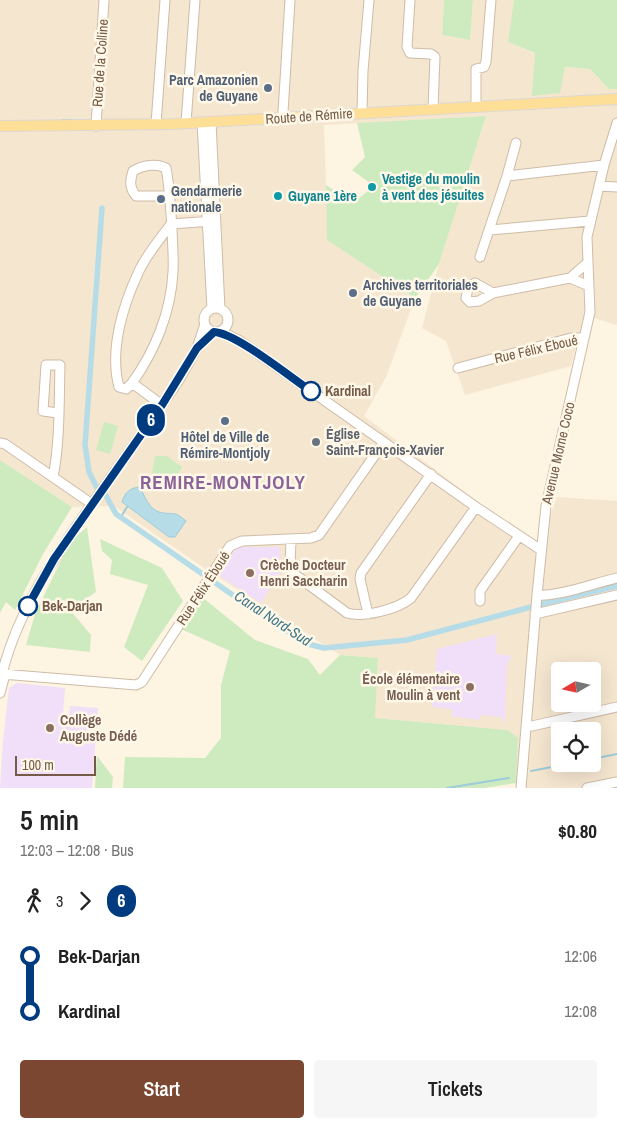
<!DOCTYPE html>
<meta charset="utf-8">
<style>
body{margin:0;font-family:"Archivo Narrow",sans-serif;background:#f6f6f6;color:#222;height:100vh;display:flex;flex-direction:column;font-size:19px;white-space:nowrap}
*{box-sizing:border-box;margin:0}
p{font-size:16px;color:#767676}
.icon{flex:none;width:28px;height:28px;fill:none;stroke:currentColor;stroke-width:2;stroke-linecap:round;stroke-linejoin:round}
.map{position:relative;height:788px;overflow:hidden}
.sheet{display:flex;flex-direction:column;background:#fff;flex:1}
.sheet>*{flex:none}
.badge{padding:0 10px;border-radius:16px;font-size:18px;line-height:32px}
.needle{width:32px;rotate:261deg}
.fabs{position:absolute;left:551px;top:662px;display:grid;gap:10px}
.fabs a{display:grid;place-items:center;width:50px;height:50px;border-radius:5px;background:#fff;box-shadow:0 5px 20px #0002;font-size:25px}
.scale{position:absolute;left:15px;bottom:12px;width:81px;box-sizing:border-box;padding-left:5px;border:2px solid #755b47;border-top:0;font-size:14px;line-height:18px;white-space:nowrap;color:#755b47;-webkit-text-stroke:4px #fff8e8;paint-order:stroke}
.map>.badge{position:absolute;translate:-50% -50%;box-shadow:0 0 0 2px #fff}
.legs{display:flex;align-items:center;gap:8px;height:55px;padding:0 20px;font-size:16px}
.legs p{margin-inline-start:auto}
.summary{display:flex;align-items:center;justify-content:space-between;height:85px;padding:0 20px}
h1{font-size:28px;font-weight:600;line-height:38px}
.cta{display:flex;gap:10px;margin-top:auto;padding:10px 20px}
.cta a{flex:1;height:58px;border-radius:5px;background:#7c4730;color:#fff;font-size:20px;font-weight:600;line-height:58px;text-align:center}
.cta a+a{background:#f6f6f6;color:#222}
ul{padding:0 20px;list-style:none}
li{display:flex;align-items:center;gap:18px;height:55px;font-size:19px}
li i{display:grid;place-items:center;width:8px;height:100%;margin:0 6px;background:currentColor}
li i::after{content:'';width:12px;height:12px;margin:-6px;border:4px solid;border-radius:50%;background:#fff}
li p{margin-inline-start:auto}
li:first-child i{background:linear-gradient(#0000 50%,currentColor 0)}
li:last-child i{background:linear-gradient(currentColor 50%,#0000 0)}
.map>svg:first-child{display:block}
.residential{fill:#f5e6d0;fill-rule:evenodd}
.education{fill:#f1def9}
.green{fill:#ceebc0}
.water{fill:#b6dce7;stroke:#9ccbd9}
.lines{fill:none;stroke-linecap:round;stroke-linejoin:round}
.stream{stroke:#9ccbd9;stroke-width:2}
.canal{stroke:#b6dce7;stroke-width:5.5}
.minor-casing{stroke:#cebca8;stroke-width:11}
.major-casing{stroke:#ded8d3;stroke-width:12}
.minor{stroke:#fff;stroke-width:9}
.major{stroke:#fedf98;stroke-width:10}
.line-1-casing{stroke:#fff;stroke-width:11}
.line-1{stroke:#003b80;stroke-width:8}
.service-dot{fill:#5c6f8a;stroke:#fff8e8;stroke-width:2}
.culture-dot{fill:#0f9aa8;stroke:#fff8e8;stroke-width:2}
.stop-1-dot{fill:#fff;stroke:#003b80;stroke-width:2.5}
.worship-dot{fill:#6b7280;stroke:#fff8e8;stroke-width:2}
.education-dot{fill:#8d6e63;stroke:#fff8e8;stroke-width:2}
.labels{text-anchor:middle;dominant-baseline:central;stroke-width:5;stroke-linejoin:round;paint-order:stroke}
.street-label{font-size:14px;fill:#755b47;stroke:#fff8e8}
.service-label{font-size:14px;font-weight:bold;fill:#4e5e75;stroke:#fff8e8;text-anchor:start}
.culture-label{font-size:14px;font-weight:bold;fill:#0d838f;stroke:#fff8e8;text-anchor:start}
.stop-label{font-size:14px;font-weight:bold;fill:#755b47;stroke:#fff8e8;text-anchor:start}
.worship-label{font-size:14px;font-weight:bold;fill:#5b616d;stroke:#fff8e8;text-anchor:start}
.education-label{font-size:14px;font-weight:bold;fill:#785e54;stroke:#fff8e8;text-anchor:start}
.water-label{font-size:15px;font-style:italic;fill:#417889;stroke:#fff8e8}
.district-label{font-size:19px;font-weight:bold;letter-spacing:1px;fill:#8a6399;stroke:#fff8e8}
</style>
<div class="map">
<svg width="617" height="788" viewBox="0 0 617 788">
<rect width="100%" height="100%" fill="#fdf4e1"/>
<path class="residential" d="M0 0H444L442 35 470 40 473 0H514L509 42 564 67 590 69 609 89H617V325L584 315 571 366 465 395 446 341 422 328 439 264 486 116 324 125 328 240 415 298 386 377 364 416 539 548 557 497 617 501V788H516L517 738 508 730 374 718 378 658 340 655 204 568 114 506 72 507 0 460ZM560 671H592V704H560ZM560 731H592V764H560Z"/>
<path class="education" d="M237 547H280L281 571 261 603 218 575Z
M497 634 496 654 512 656 507 663 505 722 502 721V717L481 715 480 720 452 716V709L432 707 437 649Z
M17 683 65 688 63 715H69L70 706 98 708 92 788H0L3 741 9 688Z"/>
<path class="green" d="M444 0H473L470 40 442 35Z
M514 0H617V89H609L590 69 565 67 560 93 532 96 535 53 508 42Z
M486 116 439 264 415 298 327 240 326 185 353 203 374 186 352 170 365 157 357 123Z
M104 422 118 426 110 454 96 450Z
M155 456H167L182 467 173 486 152 473Z
M0 460 72 507 43 554 15 610 6 602 0 613Z
M87 527 96 592 70 610 91 635 90 652 26 645 35 614 70 542Z
M100 539 162 568 183 601 142 661 124 647 148 585 110 574 112 560 102 551Z
M202 597 255 640 308 659 320 675 340 655 378 658 375 718 508 730 518 738 516 783 484 788H123L125 757 205 758 221 738V685L230 651 181 629Z
M97 756 113 777 112 788H95Z"/>
<path class="water" d="M140 487C144 495 149 509 159 512 173 516 172 509 186 521L175 537H169L122 502C125 492 130 488 140 487Z"/>
<g class="lines">
<path class="stream" d="M63 120H73
M121 517 127 507
M592 759 617 754
M531 771 567 764
M447 788 509 778"/>
<path class="canal" d="M97 488 89 472 85 445 102 208
M105 494 116 514 266 618 308 644 324 648 407 640 531 607
M542 604 617 586"/>
<defs>
<path id="minor" d="M410 0 407 47 410 53 431 54 435 57 433 108
M476 106V69L484 67 486 62 491 0
M362 112 363 71 369 0
M285 118 283 112 290 0
M202 122 212 309
M211 122 220 309
M186 123 195 0
M156 124 165 0
M96 126 104 0
M507 176 604 165
M599 186 617 187
M170 196H136C129 187 130 181 133 171 143 165 156 163 166 168 170 188 170 206 172 226 172 241 174 257 173 272 171 312 155 351 132 383L126 389 119 387C109 350 123 305 139 271 147 254 160 239 171 224
M171 224 213 221
M490 230 590 221
M480 257 507 176 516 143
M570 278 589 286
M493 293 475 283 468 288 466 298 470 302 479 301 493 293 570 278 587 263
M204 320a12 12 0 1 1 24 0a12 12 0 1 1-24 0Z
M220 331 240 341 476 507 541 550
M458 368 571 338H584
M132 383 162 405
M0 443 5 444 92 504
M53 477C60 443 59 401 60 365H46L43 411 58 413
M291 540 290 566 293 573 347 613C364 618 398 609 411 598L476 507
M537 595C558 597 595 583 617 578
M480 601V591L519 536
M368 614 360 579 361 573 431 474
M535 614 617 595
M2 674 136 685 142 682 230 546 242 541 311 538 319 535 384 442
M0 682C14 619 49 565 85 514 116 469 149 425 179 380L197 348 205 324
M0 693 4 678
M526 726H532L617 707
M521 788 537 595 546 506 590 312 587 237 604 165 617 123
M587 788 617 782"/>
<path id="major" d="M0 126 173 124 617 99"/>
</defs>
<use href="#minor" class="minor-casing"/>
<use href="#major" class="major-casing"/>
<use href="#minor" class="minor"/>
<use href="#major" class="major"/>
</g>
<g class="lines">
<defs>
<path id="line-1" d="M28 606 54 559 162 405 197 348 214 332C236 333 290 377 311 391"/>
</defs>
<use href="#line-1" class="line-1-casing"/>
<use href="#line-1" class="line-1"/>
</g>
<g class="service-dot">
<circle cx="268" cy="88" r="5"/>
<circle cx="161" cy="199" r="5"/>
<circle cx="353" cy="293" r="5"/>
<circle cx="225" cy="421" r="5"/>
</g>
<g class="culture-dot">
<circle cx="372" cy="187" r="5"/>
<circle cx="278" cy="196" r="5"/>
</g>
<g class="stop-1-dot">
<circle cx="311" cy="391" r="9"/>
<circle cx="28" cy="606" r="9"/>
</g>
<circle class="worship-dot" cx="316" cy="442" r="5"/>
<g class="education-dot">
<circle cx="250" cy="573" r="5"/>
<circle cx="470" cy="687" r="5"/>
<circle cx="50" cy="728" r="5"/>
</g>
<g class="labels">
<g class="street-label">
<text transform="translate(100 63) rotate(-86)">Rue de la Colline</text>
<text transform="translate(309 116) rotate(-4)">Route de Rémire</text>
<text transform="translate(536 349) rotate(-13)">Rue Félix Éboué</text>
<text transform="translate(558 453) rotate(-77)">Avenue Morne Coco</text>
<text transform="translate(203 588) rotate(-57)">Rue Félix Éboué</text>
</g>
<g class="service-label">
<text x="258" y="80" text-anchor="end">Parc Amazonien<tspan x="258" dy="16">de Guyane</tspan></text>
<text x="171" y="191">Gendarmerie<tspan x="171" dy="16">nationale</tspan></text>
<text x="363" y="285">Archives territoriales<tspan x="363" dy="16">de Guyane</tspan></text>
<text x="225" y="437" text-anchor="middle">Hôtel de Ville de<tspan x="225" dy="16">Rémire-Montjoly</tspan></text>
</g>
<g class="culture-label">
<text x="382" y="179">Vestige du moulin<tspan x="382" dy="16">à vent des jésuites</tspan></text>
<text x="288" y="196">Guyane 1ère</text>
</g>
<g class="stop-label">
<text x="325" y="391">Kardinal</text>
<text x="42" y="606">Bek-Darjan</text>
</g>
<g class="worship-label">
<text x="326" y="434">Église<tspan x="326" dy="16">Saint-François-Xavier</tspan></text>
</g>
<g class="education-label">
<text x="260" y="565">Crèche Docteur<tspan x="260" dy="16">Henri Saccharin</tspan></text>
<text x="460" y="679" text-anchor="end">École élémentaire<tspan x="460" dy="16">Moulin à vent</tspan></text>
<text x="60" y="720">Collège<tspan x="60" dy="16">Auguste Dédé</tspan></text>
</g>
<g class="water-label">
<text transform="translate(273 618) rotate(33)">Canal Nord-Sud</text>
</g>
<g class="district-label">
<text x="223" y="482">REMIRE-MONTJOLY</text>
</g>
</g>
</svg>
<div class="fabs">
<a><svg class="needle" viewBox="-14 -14 28 28"><path d="M0-13l5 13h-10z" fill="#e53935"/><path d="M0 13l5-13h-10z" fill="#767676"/></svg></a>
<a><svg class="icon" aria-label="locate" viewBox="0 0 24 24"><circle cx="12" cy="12" r="6"/><path d="M12 2v4M12 18v4M2 12h4M18 12h4"/></svg></a>
</div>
<div class="scale">100 m</div>
<b class="badge" style="left:151px;top:420px;background:#003b80;color:#fff">6</b>
</div>
<section class="sheet">
<div class="summary"><div><h1>5 min</h1><p>12:03 – 12:08 · Bus</p></div><b>$0.80</b></div>
<div class="legs"><svg class="icon" aria-label="walk" viewBox="0 0 24 24"><circle cx="13" cy="4" r="2"/><path d="M13 8l-2 6 4 7M11 14l-3 7M7 12l3-4h3l4 4"/></svg>3<svg class="icon" aria-label="forward" viewBox="0 0 24 24"><path d="M9 5l7 7-7 7"/></svg><b class="badge" style="background:#003b80;color:#fff">6</b></div>
<ul>
<li><i style="color:#003b80"></i><b>Bek-Darjan</b><p>12:06</p></li>
<li><i style="color:#003b80"></i><b>Kardinal</b><p>12:08</p></li>
</ul>
<div class="cta"><a>Start</a><a>Tickets</a></div>
</section>
